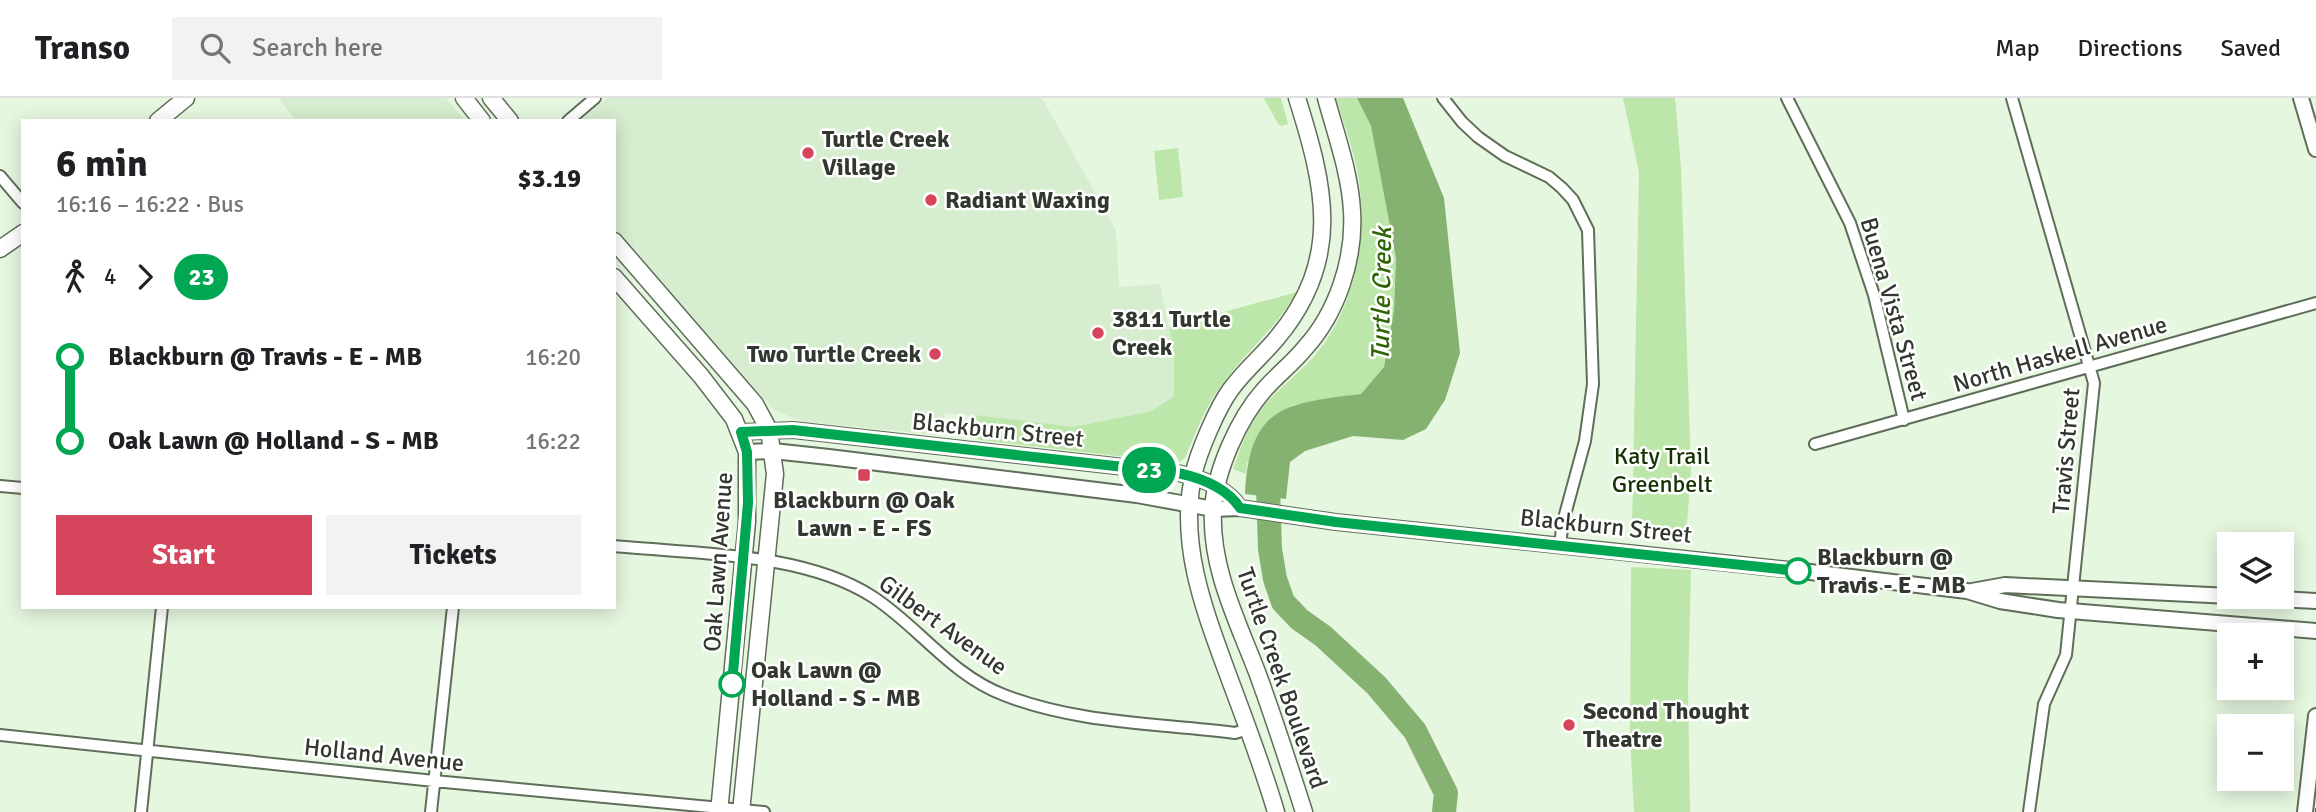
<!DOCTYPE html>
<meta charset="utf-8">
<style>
body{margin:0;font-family:Signika,sans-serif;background:#f2f2f2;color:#202124;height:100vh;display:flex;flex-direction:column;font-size:26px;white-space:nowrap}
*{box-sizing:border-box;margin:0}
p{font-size:23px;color:#757577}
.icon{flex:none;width:38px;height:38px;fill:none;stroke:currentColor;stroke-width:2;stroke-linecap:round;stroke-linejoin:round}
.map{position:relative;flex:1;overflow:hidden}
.sheet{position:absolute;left:21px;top:21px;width:595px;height:490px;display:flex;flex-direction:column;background:#fff;border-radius:0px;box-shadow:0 4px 18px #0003}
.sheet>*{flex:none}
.badge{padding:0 14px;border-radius:23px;font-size:24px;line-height:46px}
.fabs{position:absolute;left:2217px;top:434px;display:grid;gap:14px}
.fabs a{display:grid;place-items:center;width:77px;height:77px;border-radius:0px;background:#fff;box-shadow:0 4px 18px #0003;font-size:35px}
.map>.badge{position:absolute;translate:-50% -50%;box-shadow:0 0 0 4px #fff}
.legs{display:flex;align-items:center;gap:10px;height:77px;padding:0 35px;font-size:23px}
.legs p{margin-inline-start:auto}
.head{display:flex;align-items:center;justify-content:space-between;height:119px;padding:0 35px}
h1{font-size:38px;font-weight:800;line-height:52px}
.action{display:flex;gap:14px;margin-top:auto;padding:14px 35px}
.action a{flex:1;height:80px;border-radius:0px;background:#d5455c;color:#fff;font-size:28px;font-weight:800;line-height:80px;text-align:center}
.action a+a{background:#f2f2f2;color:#202124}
ul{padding:0 35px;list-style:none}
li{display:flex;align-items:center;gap:24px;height:84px;font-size:26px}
li i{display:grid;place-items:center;width:10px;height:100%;margin:0 9px;background:currentColor}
li i::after{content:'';width:18px;height:18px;margin:-9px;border:5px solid;border-radius:50%;background:#fff}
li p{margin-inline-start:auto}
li:first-child i{background:linear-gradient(#0000 50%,currentColor 0)}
li:last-child i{background:linear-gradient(currentColor 50%,#0000 0)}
header{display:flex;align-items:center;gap:42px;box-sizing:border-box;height:98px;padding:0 35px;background:#fff;border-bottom:2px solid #e0e0e0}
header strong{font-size:33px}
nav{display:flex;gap:38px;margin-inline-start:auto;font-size:24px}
.search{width:490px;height:63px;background:#f2f2f2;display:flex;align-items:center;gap:18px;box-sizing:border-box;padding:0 24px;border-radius:0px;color:#757577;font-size:26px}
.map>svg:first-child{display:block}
.built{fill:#d7edcf}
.green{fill:#bce6aa}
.water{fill:#85b271}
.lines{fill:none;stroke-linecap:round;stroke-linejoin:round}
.river{stroke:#85b271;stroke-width:24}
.minor-casing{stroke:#5f6e59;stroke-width:14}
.tertiary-casing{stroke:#5f6e59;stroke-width:18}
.secondary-casing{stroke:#5f6e59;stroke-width:19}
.minor{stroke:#fff;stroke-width:10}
.tertiary{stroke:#fff;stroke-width:14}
.secondary{stroke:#fff;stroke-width:16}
.tram{stroke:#596155;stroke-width:2}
.line-1-casing{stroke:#fff;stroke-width:16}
.line-1{stroke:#00a651;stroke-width:10}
.poi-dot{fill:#d5455c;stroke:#fff;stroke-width:2.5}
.stop-1-dot{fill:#fff;stroke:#00a651;stroke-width:3.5}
.labels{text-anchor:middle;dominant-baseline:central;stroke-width:5;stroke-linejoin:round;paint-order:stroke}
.poi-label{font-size:24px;font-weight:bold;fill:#32382f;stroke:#fff;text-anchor:start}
.street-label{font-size:24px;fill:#32382f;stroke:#fff}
.park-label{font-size:24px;fill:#153203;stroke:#fff}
.stop-label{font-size:24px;font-weight:bold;fill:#32382f;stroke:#fff;text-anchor:start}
.water-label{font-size:26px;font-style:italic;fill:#2e6606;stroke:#fff}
</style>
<header>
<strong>Transo</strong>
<div class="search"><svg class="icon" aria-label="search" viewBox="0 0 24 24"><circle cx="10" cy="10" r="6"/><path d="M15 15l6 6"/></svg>Search here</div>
<nav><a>Map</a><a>Directions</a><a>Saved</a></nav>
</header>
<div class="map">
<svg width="2316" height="714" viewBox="0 0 2316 714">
<rect width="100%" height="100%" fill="#e6f7df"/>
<path class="built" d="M278 0H446L465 23H297Z
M607 0H1042L1116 132 1119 189 1160 186 1174 253V298L1152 313 1073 329 945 315 943 330 937 337 801 323 774 312 614 131V23H580Z"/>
<path class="green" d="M1264 0H1281L1288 26 1282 28 1278 26Z
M1336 0H1357L1371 28 1396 160 1394 212 1384 269 1361 296 1294 307 1247 365 1246 376 1233 371C1242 348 1249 323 1266 305 1285 285 1307 269 1323 247 1356 202 1367 137 1359 83 1355 55 1344 27 1336 0Z
M1623 0H1675L1681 69 1691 374 1686 438 1632 430 1639 74Z
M1178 50 1183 99 1159 102 1154 53Z
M1297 194C1274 233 1243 256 1218 292 1203 313 1195 337 1185 360L1178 365 980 342C968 337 971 327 974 317L1073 329 1152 313 1174 298V253L1169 229Z
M1631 469 1691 472 1688 589 1690 714H1634L1630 639Z"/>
<path class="water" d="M1357 0H1403L1444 100 1460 255 1445 302 1426 331 1403 342 1353 338 1305 353 1290 364 1286 401 1245 396C1249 309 1284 305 1361 296L1384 269 1394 212 1396 160 1371 28Z"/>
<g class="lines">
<path class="river" d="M1274 367 1268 389 1270 451 1275 481 1283 504 1299 521 1323 538 1376 587 1415 633 1446 695 1444 714"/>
<defs>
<path id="minor" d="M1443 0 1462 24 1478 39 1505 58 1549 79 1562 90 1573 102 1588 132 1593 286 1585 343 1563 424 1560 446
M1787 0 1850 125 1874 197 1904 322
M2012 0 2094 285 2066 557 2044 606 2029 714
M568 23 595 0
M0 78 23 105
M1815 346 2316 205
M0 388 23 390
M614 448C695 456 804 454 873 499 919 529 951 577 1004 597 1078 626 1158 625 1235 635L1248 631
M0 637 434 683 764 714
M141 714 162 509
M431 714 453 509"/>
<path id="tertiary" d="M2301 0 2316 51
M741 334 793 332 1178 375C1201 380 1227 390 1240 410
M747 354 773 353 829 359 1137 397 1213 411 1240 410 1336 424 1802 473 1967 493 2000 503 2058 512 2316 533
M1972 493 2005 487 2230 498
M2242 499 2316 503
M2305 714 2316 618"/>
<path id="secondary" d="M464 0 482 23
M491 0 510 23
M158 23 186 0
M614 143 755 306 769 332 775 376 741 714
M0 151 23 135
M614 179 701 278 734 321 747 354V424L719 714
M1276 714C1262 666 1244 620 1227 574 1204 511 1179 447 1193 378 1198 355 1217 310 1231 291 1245 272 1263 257 1277 240 1343 161 1325 89 1297 0
M1304 714C1289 667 1274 620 1257 574 1237 522 1210 469 1213 412 1215 373 1239 320 1264 292 1277 277 1293 265 1305 250 1337 215 1355 161 1352 113 1350 75 1336 37 1326 0"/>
</defs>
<use href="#minor" class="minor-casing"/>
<use href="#tertiary" class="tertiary-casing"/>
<use href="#secondary" class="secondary-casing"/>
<use href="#minor" class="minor"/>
<use href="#tertiary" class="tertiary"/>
<use href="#secondary" class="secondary"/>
<path class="tram" d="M2316 714V711"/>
</g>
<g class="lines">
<defs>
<path id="line-1" d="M732 586 748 405 747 354 741 334 793 332 1178 375C1201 380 1227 390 1240 410L1336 424 1798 473"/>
</defs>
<use href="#line-1" class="line-1-casing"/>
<use href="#line-1" class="line-1"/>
</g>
<g class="poi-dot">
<circle cx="808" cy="55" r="7"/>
<circle cx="931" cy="102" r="7"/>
<circle cx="1098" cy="235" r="7"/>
<circle cx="935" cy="256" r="7"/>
<rect x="857" y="370" width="14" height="14" rx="3.5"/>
<circle cx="1569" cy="627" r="7"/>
</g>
<g class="stop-1-dot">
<circle cx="1798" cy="473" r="12"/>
<circle cx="732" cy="586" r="12"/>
</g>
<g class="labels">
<g class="poi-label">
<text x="822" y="41">Turtle Creek<tspan x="822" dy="28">Village</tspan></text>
<text x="945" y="102">Radiant Waxing</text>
<text x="1112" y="221">3811 Turtle<tspan x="1112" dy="28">Creek</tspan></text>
<text x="921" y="256" text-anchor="end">Two Turtle Creek</text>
<text x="864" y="402" text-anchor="middle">Blackburn @ Oak<tspan x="864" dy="28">Lawn - E - FS</tspan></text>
<text x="1583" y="613">Second Thought<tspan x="1583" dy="28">Theatre</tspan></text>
</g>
<g class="street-label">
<text transform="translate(1894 211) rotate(74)">Buena Vista Street</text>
<text transform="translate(2060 256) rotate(-16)">North Haskell Avenue</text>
<text transform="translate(998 332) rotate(6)">Blackburn Street</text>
<text transform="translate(2066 353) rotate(-85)">Travis Street</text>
<text transform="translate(1606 428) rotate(6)">Blackburn Street</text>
<text transform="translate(718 464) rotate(-86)">Oak Lawn Avenue</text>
<text transform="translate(943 527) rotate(36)">Gilbert Avenue</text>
<text transform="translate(1282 580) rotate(71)">Turtle Creek Boulevard</text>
<text transform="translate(384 657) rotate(6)">Holland Avenue</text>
</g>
<g class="park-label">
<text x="1662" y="358">Katy Trail<tspan x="1662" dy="28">Greenbelt</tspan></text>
</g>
<g class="stop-label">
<text x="1817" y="459">Blackburn @<tspan x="1817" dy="28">Travis - E - MB</tspan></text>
<text x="751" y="572">Oak Lawn @<tspan x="751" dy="28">Holland - S - MB</tspan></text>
</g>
<g class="water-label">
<text transform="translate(1382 196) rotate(-89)">Turtle Creek</text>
</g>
</g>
</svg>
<div class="fabs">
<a><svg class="icon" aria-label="layers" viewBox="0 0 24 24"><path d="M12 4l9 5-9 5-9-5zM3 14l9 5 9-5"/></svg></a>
<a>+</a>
<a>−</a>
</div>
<b class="badge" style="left:1149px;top:372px;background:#00a651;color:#fff">23</b>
<section class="sheet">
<div class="head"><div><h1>6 min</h1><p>16:16 – 16:22 · Bus</p></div><b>$3.19</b></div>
<div class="legs"><svg class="icon" aria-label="walk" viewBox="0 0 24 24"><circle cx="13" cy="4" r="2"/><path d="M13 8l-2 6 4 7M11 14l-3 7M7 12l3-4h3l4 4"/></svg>4<svg class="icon" aria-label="forward" viewBox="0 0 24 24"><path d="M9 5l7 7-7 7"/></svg><b class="badge" style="background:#00a651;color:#fff">23</b></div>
<ul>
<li><i style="color:#00a651"></i><b>Blackburn @ Travis - E - MB</b><p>16:20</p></li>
<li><i style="color:#00a651"></i><b>Oak Lawn @ Holland - S - MB</b><p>16:22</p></li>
</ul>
<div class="action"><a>Start</a><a>Tickets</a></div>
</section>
</div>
